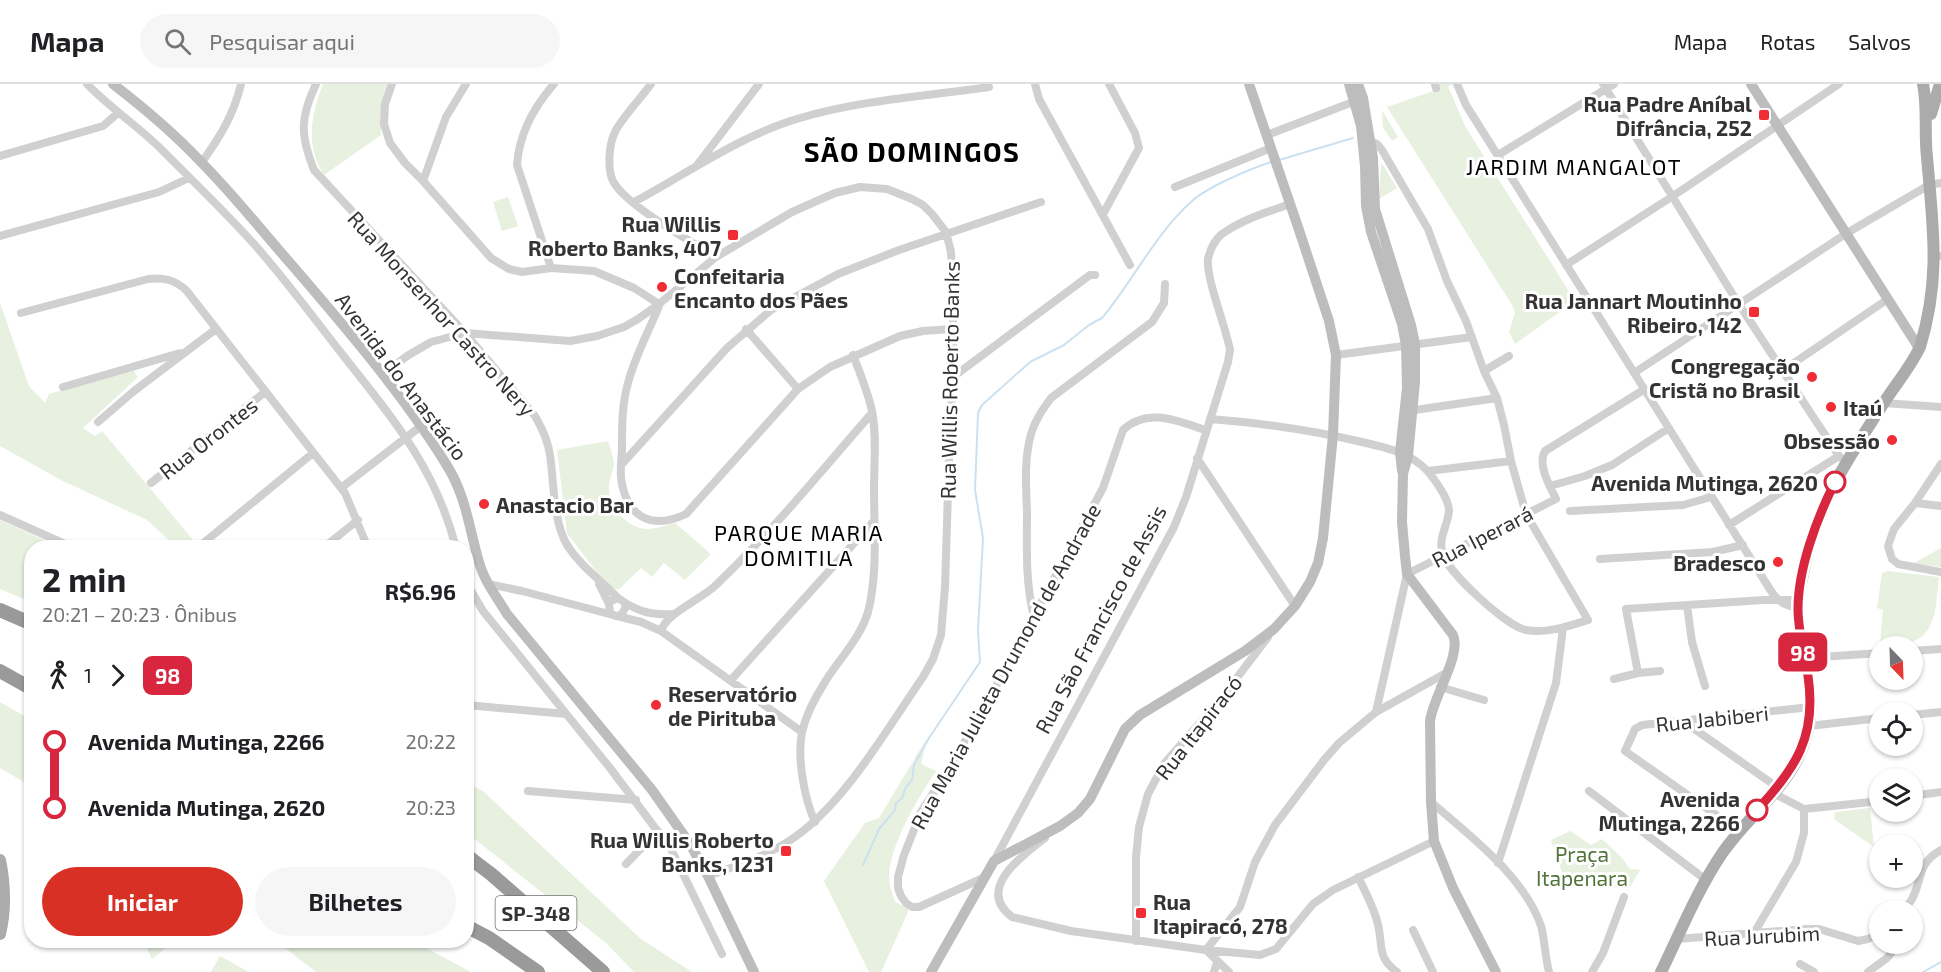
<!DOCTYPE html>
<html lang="pt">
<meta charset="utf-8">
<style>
body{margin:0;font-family:"Exo 2",sans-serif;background:#f6f6f6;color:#202124;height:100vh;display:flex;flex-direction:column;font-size:22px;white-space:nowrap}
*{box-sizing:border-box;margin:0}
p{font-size:20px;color:#757577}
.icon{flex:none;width:33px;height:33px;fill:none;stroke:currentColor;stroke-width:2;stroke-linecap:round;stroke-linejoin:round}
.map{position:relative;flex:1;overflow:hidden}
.drawer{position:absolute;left:24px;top:456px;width:450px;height:408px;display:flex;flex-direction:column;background:#fff;border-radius:24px;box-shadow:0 2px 4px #0004}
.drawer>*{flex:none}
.badge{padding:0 12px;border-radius:9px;font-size:21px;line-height:39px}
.needle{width:39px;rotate:157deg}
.tools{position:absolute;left:1869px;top:552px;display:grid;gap:12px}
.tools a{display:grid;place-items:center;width:54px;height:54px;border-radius:50%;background:#fff;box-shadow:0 2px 4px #0004;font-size:30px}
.map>.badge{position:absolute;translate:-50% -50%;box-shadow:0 0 0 3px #fff}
.legs{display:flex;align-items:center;gap:9px;height:66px;padding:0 18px;font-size:20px}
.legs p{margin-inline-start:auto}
.headline{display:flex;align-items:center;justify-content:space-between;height:102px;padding:0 18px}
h1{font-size:33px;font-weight:700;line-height:45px}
.action{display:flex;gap:12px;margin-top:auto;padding:12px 18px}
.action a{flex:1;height:69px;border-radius:36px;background:#d93025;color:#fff;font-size:24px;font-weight:700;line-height:69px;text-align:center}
.action a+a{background:#f6f6f6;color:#202124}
ul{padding:0 18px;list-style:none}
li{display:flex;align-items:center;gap:21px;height:66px;font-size:22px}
li i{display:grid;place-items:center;width:9px;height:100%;margin:0 8px;background:currentColor}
li i::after{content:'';width:15px;height:15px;margin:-8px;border:4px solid;border-radius:50%;background:#fff}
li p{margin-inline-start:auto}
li:first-child i{background:linear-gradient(#0000 50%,currentColor 0)}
li:last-child i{background:linear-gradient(currentColor 50%,#0000 0)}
header{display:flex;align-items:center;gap:36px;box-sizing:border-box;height:84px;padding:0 30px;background:#fff;border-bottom:2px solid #e0e0e0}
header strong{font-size:28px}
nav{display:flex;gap:33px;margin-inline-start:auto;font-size:21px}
.search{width:420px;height:54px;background:#f6f6f6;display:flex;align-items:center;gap:15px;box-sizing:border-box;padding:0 21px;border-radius:33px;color:#757577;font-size:22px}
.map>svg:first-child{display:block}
.green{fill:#e8f0e0}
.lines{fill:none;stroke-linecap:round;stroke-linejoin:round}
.stream{stroke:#cce1f0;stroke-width:2}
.street{stroke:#d0d0d0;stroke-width:8}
.secondary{stroke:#bdbdbd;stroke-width:10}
.primary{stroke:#ababab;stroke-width:12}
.highway{stroke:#9a9a9a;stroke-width:14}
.line-1-casing{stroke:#fff;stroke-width:14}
.line-1{stroke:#d7263d;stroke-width:9}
.poi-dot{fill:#f22c34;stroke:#fff;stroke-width:2}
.stop-1-dot{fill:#fff;stroke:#d7263d;stroke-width:3}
.labels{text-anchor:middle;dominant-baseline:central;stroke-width:6;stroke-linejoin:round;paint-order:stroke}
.shield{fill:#fff;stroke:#707070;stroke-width:1.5}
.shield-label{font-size:20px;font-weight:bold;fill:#333}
.poi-label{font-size:21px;font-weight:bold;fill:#333;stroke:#fff;text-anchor:end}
.street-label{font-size:21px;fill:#333;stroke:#fff}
.stop-label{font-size:21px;font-weight:bold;fill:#333;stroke:#fff;text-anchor:end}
.park-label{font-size:21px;fill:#53733b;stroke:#fff}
.neighbourhood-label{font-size:22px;letter-spacing:1.5px;fill:#000;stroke:#fff}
.district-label{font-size:27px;font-weight:bold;letter-spacing:1.5px;fill:#000;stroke:#fff}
</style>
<header>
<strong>Mapa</strong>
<div class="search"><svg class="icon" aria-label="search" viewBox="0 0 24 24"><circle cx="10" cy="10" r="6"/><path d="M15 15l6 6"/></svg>Pesquisar aqui</div>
<nav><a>Mapa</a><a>Rotas</a><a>Salvos</a></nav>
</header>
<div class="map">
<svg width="1941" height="888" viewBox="0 0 1941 888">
<rect width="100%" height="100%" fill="#fff"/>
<path class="green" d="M323 0H390L381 27V51L324 91C305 62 311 31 323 0Z
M1438 0H1453L1448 2 1465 42 1575 217 1515 260 1509 248 1515 228 1512 221 1387 23 1439 5Z
M1382 26 1398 53 1392 57 1383 43Z
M1381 78 1397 104 1379 115Z
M508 113 518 142 502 147 493 118Z
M0 219 29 302 45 319 49 310 133 286 138 293 83 344 95 352 102 347 199 463H173L174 461 147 436 63 397 0 362Z
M608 357C610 364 614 374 614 380 613 388 609 395 609 404 610 424 626 444 647 445 657 445 666 441 675 439L711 470 685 496 664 479 652 493 641 484 618 506 606 500 567 449 557 366Z
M0 436 59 463 32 464 31 518 0 505Z
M1941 464V483L1914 479Z
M1888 487 1939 493C1936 514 1938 548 1914 557 1904 561 1890 559 1880 560L1883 526 1877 524 1882 489Z
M0 618 31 636V702L0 684Z
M927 654 921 680 936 687C918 714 892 757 889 790 889 800 892 809 895 818L908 824V828L881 888H869L824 797 865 739 879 734Z
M466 699 483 707 641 855 692 888H634L606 859 467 749Z
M1870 724 1874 763 1834 735 1835 728Z
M1570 747 1591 761 1602 755 1622 774 1630 785 1640 786 1630 803H1567L1551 756Z
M144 857H174L152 875Z
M276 857H413L471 888H316Z
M220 872 249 888H211Z"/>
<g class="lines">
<path class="stream" d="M1279 76 1353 54
M863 781 879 745 895 726 896 719 902 714 906 703 912 696 914 681 929 654 980 578 978 547 983 454 975 406 978 329 982 321 1030 278 1064 261 1089 241 1102 234C1133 197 1155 150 1192 117 1209 102 1250 85 1271 78
M1923 888 1941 878"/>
<path class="street" d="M87 0C111 25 141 44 165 69 195 99 226 129 254 160 285 195 313 233 342 270 391 332 436 384 456 464
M316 0C300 34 300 51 314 86L465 249 535 332C542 344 548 357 550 371 554 398 553 437 567 461 581 483 601 496 618 514
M392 0 385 20 384 40 390 59 405 79 423 97 491 174 509 185 522 188 551 184 594 187 634 204 659 220
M651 0C642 13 621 35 615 48 609 60 607 85 613 97 624 120 693 159 716 173
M1035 0 1039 15 1130 181
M1435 0 1436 4
M1457 0 1466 21 1771 507C1778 518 1785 521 1798 524
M1603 0 1738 219 1839 372 1846 378
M1267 51 1358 16
M1498 71 1614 0
M0 72 103 42 118 29
M202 78C220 53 234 30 241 0
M698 80 759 0
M423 97 446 33 466 0
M1175 103 1271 64
M634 118C688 89 741 51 800 34 861 16 926 12 989 3
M1103 130 1139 64 1135 49 1109 0
M0 152 159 108 189 94
M1940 172H1941
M1566 181 1673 112 1839 0
M551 184 517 81C519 50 534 23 554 0
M659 222C649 247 635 272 628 299 622 320 622 341 622 363 622 375 619 388 622 400 629 436 655 445 686 430L798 305 830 283 900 252 923 247 952 245
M21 229 148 195C164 193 175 196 186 206L345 409 368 464
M746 245 798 305
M1336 271 1472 253
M1484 287 1509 272
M1782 287 1888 215
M1634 289 1847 149 1929 101 1941 99
M382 291 407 272 431 258 465 249 570 257 597 252 624 243 638 235 659 220 716 173 792 128 835 109 860 103 887 105 912 115 923 121 932 130 946 148 951 168 953 205V293L950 343 945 503 941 551 933 575 923 593C886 646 843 723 789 757 765 773 735 782 708 792
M953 293 1090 191H1095
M63 303 180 269
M1884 319 1941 323
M1408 327 1497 314
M1210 335C1262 339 1312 346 1362 358 1383 363 1404 367 1421 381 1431 389 1449 414 1449 427 1448 441 1437 456 1443 471 1450 490 1506 542 1526 546 1546 550 1569 542 1588 536L1526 430 1511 377 1504 341 1497 314 1484 287 1466 237 1447 197 1428 145 1382 66 1377 60 1368 56
M98 338 134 307 216 245
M1197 374 1295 522
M1941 380 1915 419 1894 445 1888 462 1892 475 1898 480 1941 488
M621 381 727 264 771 226 838 190 899 166 1041 118
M1428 387 1511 377
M151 399 265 308
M1550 402 1585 392 1612 381 1669 344
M341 404 421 342
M1915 419 1941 422
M1570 427 1683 421 1711 413
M0 431 74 464
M1729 441 1839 372
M201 461 313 369
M323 464 358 436
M1600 475 1713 468 1743 461
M466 498 483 527 610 684 671 765 722 870
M488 500 522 507 613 531
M599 500 609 520
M624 518C641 529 654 531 674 530
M1687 521 1692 558 1705 602
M618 532 622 530 626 522 624 518 618 514 611 517 609 520 610 529 613 531 641 538 661 547 802 648
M1034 533C1025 498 1027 463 1027 428 1026 402 1024 375 1031 350 1035 336 1043 325 1051 314L1152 238 1164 219 1165 200
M661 547C666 529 702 515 716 501 772 448 821 387 872 329
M1912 567 1941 565
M1805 574 1880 569
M1638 589 1626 525 1764 516H1799
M1614 595 1638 589 1660 587
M731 596 874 437
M1440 603 1484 616
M466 621 566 630
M1376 628 1407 490 1556 415C1550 402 1537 381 1545 367L1645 305
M1912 631 1941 628
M1683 637 1777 703
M1809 642 1880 634
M528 707 636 716
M1589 707 1706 796
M1773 709 1804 725 1880 717
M1912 712 1941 708
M1431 718C1469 751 1524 792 1541 842 1545 857 1545 873 1549 888
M815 738C804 714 797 674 802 648 806 631 816 612 825 598 839 575 860 555 868 528 878 489 874 445 874 405 874 380 877 352 872 327 868 308 860 289 853 271
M1739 747 1625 667 1635 645 1642 641 1811 623
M1045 754C1022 772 975 805 1012 833L1071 847 1206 866 1260 871 1276 865 1313 820 1333 806 1434 757
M994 777 1174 443 1186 413 1228 278 1230 266C1226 243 1206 195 1208 175 1210 165 1216 153 1225 148 1244 135 1268 128 1290 120
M1498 779 1556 599 1563 544
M626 780 658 747
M1358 793C1365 807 1373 822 1377 837 1384 859 1375 872 1397 888
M983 794 919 823H912L906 819 901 812 898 804V793L904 771 921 728 947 688 983 626 1103 404 1123 346C1147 323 1178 337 1205 346
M1903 826C1906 823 1910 819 1912 815 1923 795 1916 780 1941 766
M1413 846 1433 888
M1754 849 1796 778 1804 749V725
M1677 855 1806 845H1819L1858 857 1868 855 1880 849
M1136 857V773L1139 743 1148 710 1164 680 1220 616 1268 553
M1800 880 1814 888
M1214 888 1217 878
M1229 888 1206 866 1240 823 1255 778 1275 741 1324 676 1339 659 1376 628 1446 589
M1592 888 1603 869 1624 813
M1868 888 1887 874 1899 860"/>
<path class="secondary" d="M113 0C144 24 174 49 201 78 233 110 261 146 291 180 346 244 402 309 446 380 466 411 469 444 479 478 484 497 497 513 507 530L652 706 690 760 708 792 754 888
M1349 0 1361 42 1365 82 1366 122 1371 148 1402 240 1406 261 1407 304 1400 368 1402 387
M1358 0 1363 14 1373 74 1375 125 1411 241 1415 260V298L1408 372 1403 390 1402 438 1405 472 1407 490 1453 551C1462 571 1433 613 1430 637L1431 718 1434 757 1453 804 1496 888
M1751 0 1919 264
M931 888 994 777 1060 742 1078 729 1090 715 1125 645 1140 631 1245 567 1274 545 1295 522 1310 498 1318 479 1323 454 1333 351 1336 271 1329 237 1298 143 1249 0"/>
<path class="primary" d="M1931 30 1940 0
M0 776C5 801 6 825 0 850
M1661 888C1680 849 1697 807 1721 771 1744 736 1781 710 1799 672 1825 617 1798 578 1798 524 1798 508 1803 492 1806 476 1818 418 1852 369 1883 320 1895 301 1910 284 1920 263 1941 194 1933 144 1927 73 1924 48 1928 24 1923 0"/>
<path class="highway" d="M0 526 32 540
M0 587 32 605
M466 771 491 790 603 888
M466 842 489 854 538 888"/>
</g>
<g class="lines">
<defs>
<path id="line-1" d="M1757 726C1796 684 1817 652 1808 592 1805 570 1798 548 1798 525 1798 484 1817 434 1835 398"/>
</defs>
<use href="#line-1" class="line-1-casing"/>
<use href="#line-1" class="line-1"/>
</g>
<g class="poi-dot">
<rect x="1758" y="25" width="12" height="12" rx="3"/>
<rect x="727" y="145" width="12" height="12" rx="3"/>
<circle cx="662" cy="203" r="6"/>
<rect x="1748" y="222" width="12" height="12" rx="3"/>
<circle cx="1812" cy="293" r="6"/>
<circle cx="1831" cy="323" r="6"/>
<circle cx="1892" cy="356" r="6"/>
<circle cx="484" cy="420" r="6"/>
<circle cx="1778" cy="478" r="6"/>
<circle cx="656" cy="621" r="6"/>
<rect x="780" y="761" width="12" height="12" rx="3"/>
<rect x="1135" y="823" width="12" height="12" rx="3"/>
</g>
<g class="stop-1-dot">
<circle cx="1835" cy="398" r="10"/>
<circle cx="1757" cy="726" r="10"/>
</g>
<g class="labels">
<rect class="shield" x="495.5" y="812" width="81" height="34" rx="4.5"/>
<g class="shield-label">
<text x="536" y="829">SP-348</text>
</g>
<g class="poi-label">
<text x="1752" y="19">Rua Padre Aníbal<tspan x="1752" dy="24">Difrância, 252</tspan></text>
<text x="721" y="139">Rua Willis<tspan x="721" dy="24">Roberto Banks, 407</tspan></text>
<text x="674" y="191" text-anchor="start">Confeitaria<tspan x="674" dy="24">Encanto dos Pães</tspan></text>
<text x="1742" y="216">Rua Jannart Moutinho<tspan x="1742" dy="24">Ribeiro, 142</tspan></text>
<text x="1800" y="281">Congregação<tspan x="1800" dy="24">Cristã no Brasil</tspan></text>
<text x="1843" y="323" text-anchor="start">Itaú</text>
<text x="1880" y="356">Obsessão</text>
<text x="496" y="420" text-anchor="start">Anastacio Bar</text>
<text x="1766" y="478">Bradesco</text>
<text x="668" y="609" text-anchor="start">Reservatório<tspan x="668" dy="24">de Pirituba</tspan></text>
<text x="774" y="755">Rua Willis Roberto<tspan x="774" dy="24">Banks, 1231</tspan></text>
<text x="1153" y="817" text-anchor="start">Rua<tspan x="1153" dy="24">Itapiracó, 278</tspan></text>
</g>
<g class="street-label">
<text transform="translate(442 229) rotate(48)">Rua Monsenhor Castro Nery</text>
<text transform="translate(402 292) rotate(53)">Avenida do Anastácio</text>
<text transform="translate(949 296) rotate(-89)">Rua Willis Roberto Banks</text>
<text transform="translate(208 354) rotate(-38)">Rua Orontes</text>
<text transform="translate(1482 452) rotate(-27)">Rua Iperará</text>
<text transform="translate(1100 535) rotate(-62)">Rua São Francisco de Assis</text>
<text transform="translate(1005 582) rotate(-61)">Rua Maria Julieta Drumond de Andrade</text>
<text transform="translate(1712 634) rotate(-6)">Rua Jabiberi</text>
<text transform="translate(1198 643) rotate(-52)">Rua Itapiracó</text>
<text transform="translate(1762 851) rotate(-3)">Rua Jurubim</text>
</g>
<g class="stop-label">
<text x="1818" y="398">Avenida Mutinga, 2620</text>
<text x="1740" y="714">Avenida<tspan x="1740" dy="24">Mutinga, 2266</tspan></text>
</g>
<g class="park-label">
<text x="1582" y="769">Praça<tspan x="1582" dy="24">Itapenara</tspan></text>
</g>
<g class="neighbourhood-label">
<text x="1574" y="82">JARDIM MANGALOT</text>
<text x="799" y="448">PARQUE MARIA<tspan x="799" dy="25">DOMITILA</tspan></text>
</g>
<g class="district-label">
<text x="912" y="67">SÃO DOMINGOS</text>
</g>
</g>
</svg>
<div class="tools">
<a><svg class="needle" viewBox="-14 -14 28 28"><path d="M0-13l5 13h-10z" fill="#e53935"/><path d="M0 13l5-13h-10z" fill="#757577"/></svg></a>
<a><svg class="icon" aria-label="locate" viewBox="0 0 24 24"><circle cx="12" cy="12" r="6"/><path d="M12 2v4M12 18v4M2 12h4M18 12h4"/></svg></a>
<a><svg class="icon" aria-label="layers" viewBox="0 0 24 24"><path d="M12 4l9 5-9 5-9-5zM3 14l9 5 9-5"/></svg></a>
<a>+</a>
<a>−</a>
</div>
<b class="badge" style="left:1803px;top:568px;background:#d7263d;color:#fff">98</b>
<section class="drawer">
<div class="headline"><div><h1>2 min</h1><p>20:21 – 20:23 · Ônibus</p></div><b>R$6.96</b></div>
<div class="legs"><svg class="icon" aria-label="walk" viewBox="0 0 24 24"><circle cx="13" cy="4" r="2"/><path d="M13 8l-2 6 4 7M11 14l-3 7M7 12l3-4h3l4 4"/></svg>1<svg class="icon" aria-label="forward" viewBox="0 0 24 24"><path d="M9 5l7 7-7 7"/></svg><b class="badge" style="background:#d7263d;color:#fff">98</b></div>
<ul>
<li><i style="color:#d7263d"></i><b>Avenida Mutinga, 2266</b><p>20:22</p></li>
<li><i style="color:#d7263d"></i><b>Avenida Mutinga, 2620</b><p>20:23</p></li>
</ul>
<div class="action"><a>Iniciar</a><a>Bilhetes</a></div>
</section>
</div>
